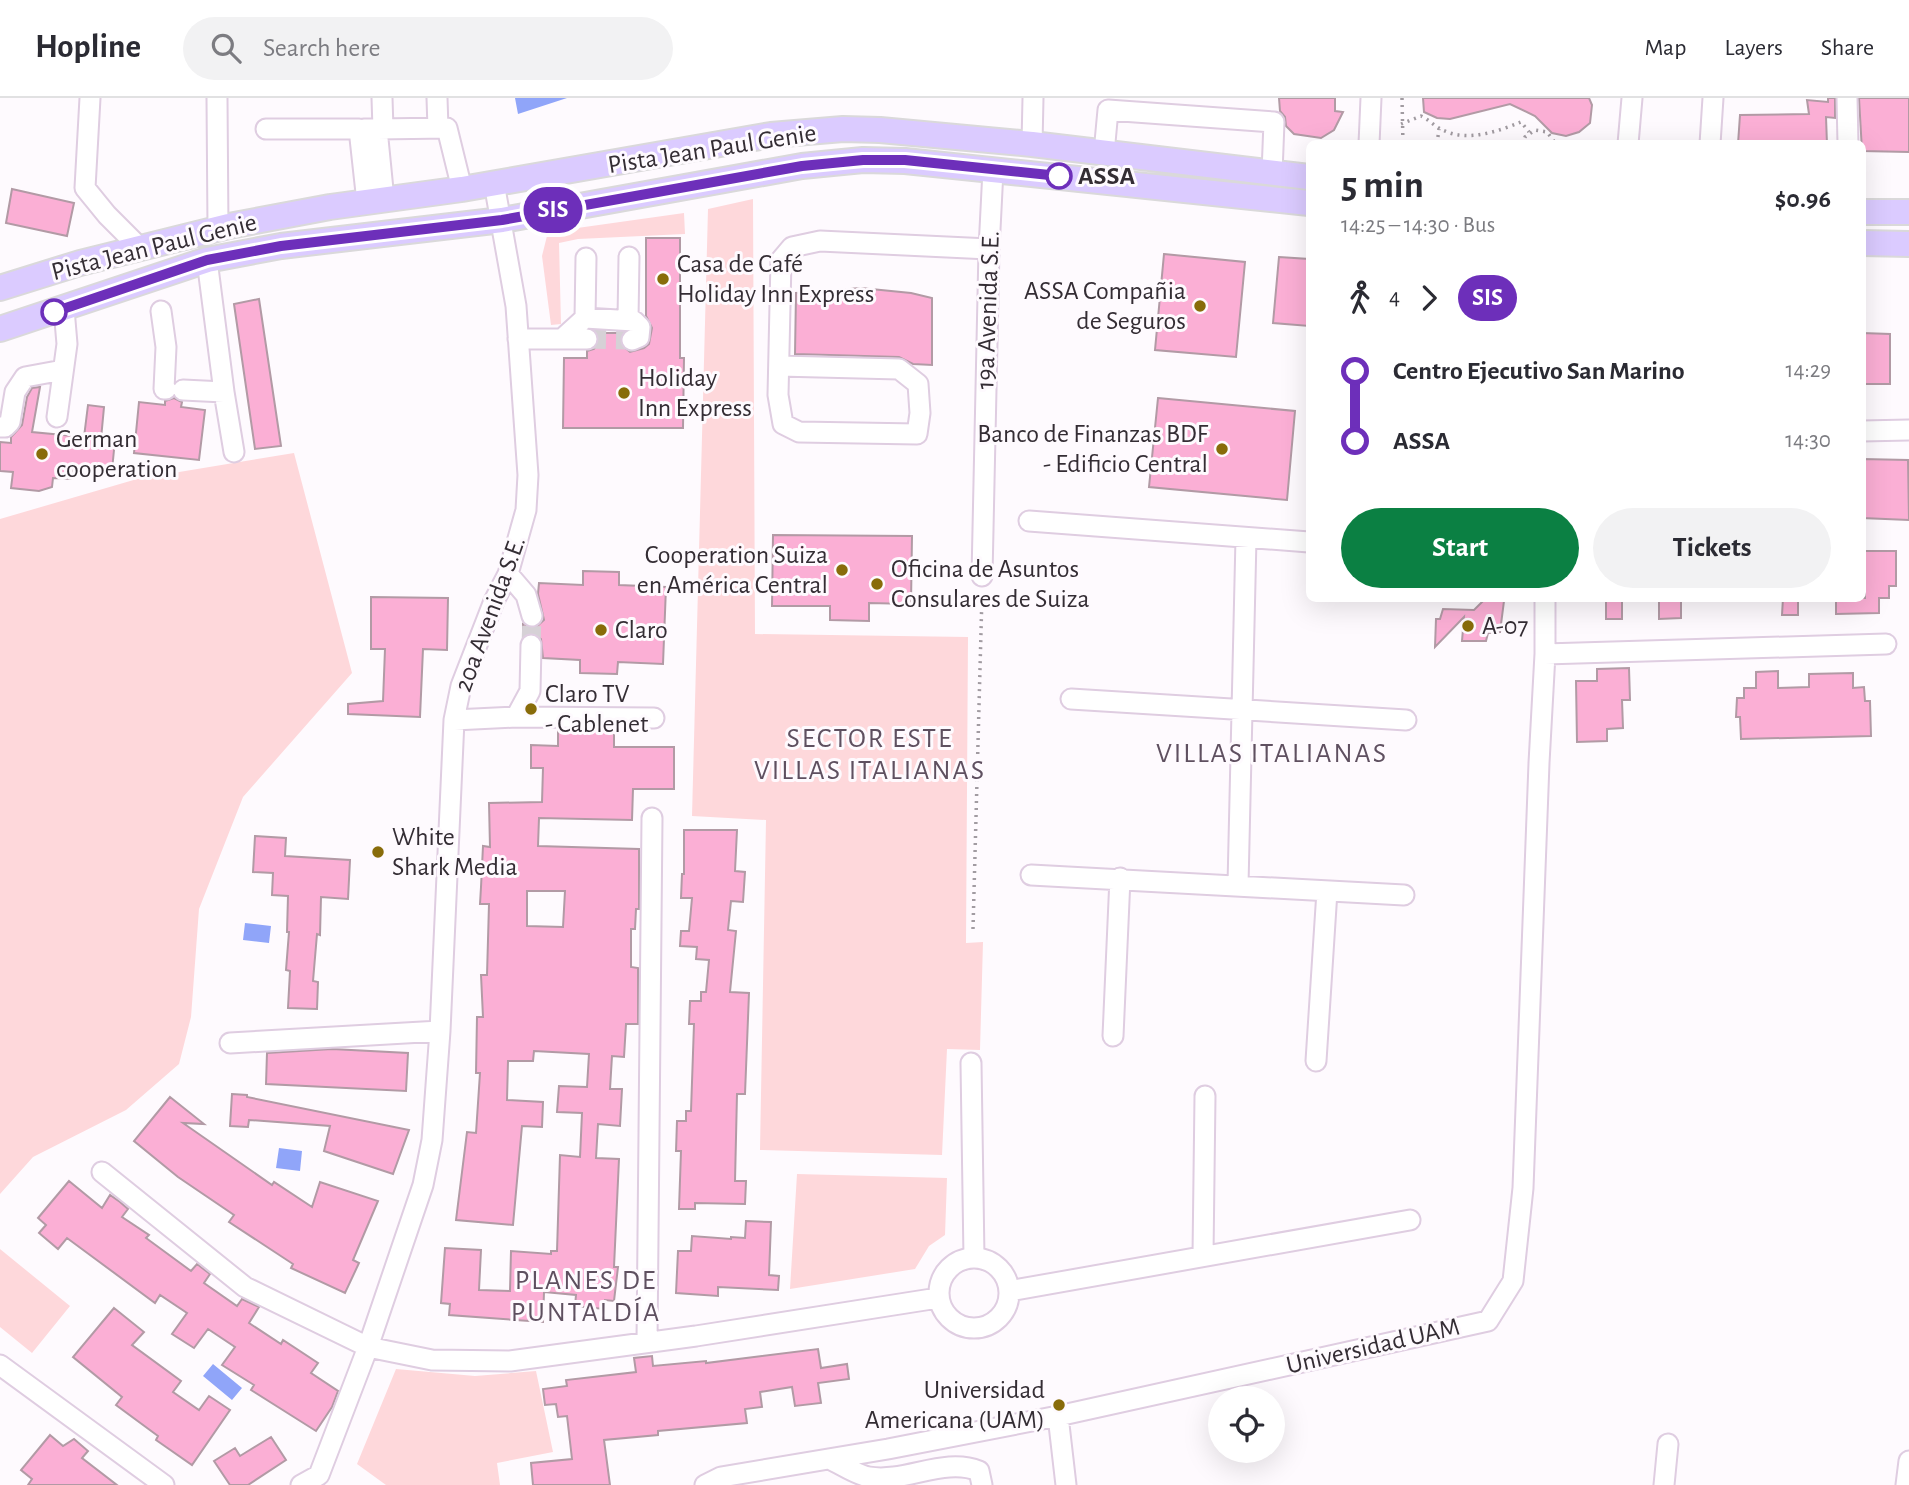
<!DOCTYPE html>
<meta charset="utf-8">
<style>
body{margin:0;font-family:"Alegreya Sans",sans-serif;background:#f2f2f3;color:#2b2b33;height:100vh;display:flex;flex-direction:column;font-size:26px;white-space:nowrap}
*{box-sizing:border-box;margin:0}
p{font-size:23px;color:#7c7c81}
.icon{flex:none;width:38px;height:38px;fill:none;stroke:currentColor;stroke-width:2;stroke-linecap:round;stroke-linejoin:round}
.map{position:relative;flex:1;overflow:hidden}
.sheet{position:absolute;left:1306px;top:42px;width:560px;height:462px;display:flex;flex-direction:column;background:#fff;border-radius:10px;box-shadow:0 7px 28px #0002}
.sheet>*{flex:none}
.badge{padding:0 14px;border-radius:23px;font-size:24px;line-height:46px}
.buttons{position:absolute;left:1208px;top:1288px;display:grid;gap:14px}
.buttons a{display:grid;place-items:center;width:77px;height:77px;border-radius:50%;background:#fff;box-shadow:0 7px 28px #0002;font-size:35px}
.map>.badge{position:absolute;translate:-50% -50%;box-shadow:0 0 0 4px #fff}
.legs{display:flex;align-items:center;gap:10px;height:77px;padding:0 35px;font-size:23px}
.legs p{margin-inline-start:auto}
.head{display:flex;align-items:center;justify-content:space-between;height:119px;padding:0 35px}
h1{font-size:38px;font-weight:600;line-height:52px}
.cta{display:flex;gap:14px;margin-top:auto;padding:14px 35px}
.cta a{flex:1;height:80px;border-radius:42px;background:#0b8043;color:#fff;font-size:28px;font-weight:600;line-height:80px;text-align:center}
.cta a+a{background:#f2f2f3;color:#2b2b33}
ul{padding:0 35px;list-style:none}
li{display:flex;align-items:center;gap:24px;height:70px;font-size:26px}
li i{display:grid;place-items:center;width:10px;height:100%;margin:0 9px;background:currentColor}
li i::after{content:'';width:18px;height:18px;margin:-9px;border:5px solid;border-radius:50%;background:#fff}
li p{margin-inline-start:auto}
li:first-child i{background:linear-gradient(#0000 50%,currentColor 0)}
li:last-child i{background:linear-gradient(currentColor 50%,#0000 0)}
header{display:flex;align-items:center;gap:42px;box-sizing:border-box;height:98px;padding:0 35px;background:#fff;border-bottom:2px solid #e1e1e2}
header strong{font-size:33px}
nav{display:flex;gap:38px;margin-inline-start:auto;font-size:24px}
.search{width:490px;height:63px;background:#f2f2f3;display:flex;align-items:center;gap:18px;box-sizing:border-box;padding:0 24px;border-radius:38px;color:#7c7c81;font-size:26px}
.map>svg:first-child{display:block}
.green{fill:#fed8db}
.water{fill:#90a5f9}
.building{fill:#fbafd5;stroke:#b29aa5;stroke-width:2;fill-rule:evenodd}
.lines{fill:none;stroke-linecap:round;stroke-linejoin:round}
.minor-tunnel{stroke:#d6d1d6;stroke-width:19;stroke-dasharray:19 10;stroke-linecap:butt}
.minor-casing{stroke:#dfcde1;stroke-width:23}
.major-casing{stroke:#dad9da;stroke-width:28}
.path{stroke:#a19ba1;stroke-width:3.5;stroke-dasharray:2 5;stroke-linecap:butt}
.minor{stroke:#fff;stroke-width:19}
.major{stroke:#dbcbff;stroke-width:24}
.line-1-casing{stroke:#fff;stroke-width:16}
.line-1{stroke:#6d2fba;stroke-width:10}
.stop-1-dot{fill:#fff;stroke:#6d2fba;stroke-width:3.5}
.poi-dot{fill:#886c0a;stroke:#fefafe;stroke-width:2.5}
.labels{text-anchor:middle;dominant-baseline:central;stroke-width:6;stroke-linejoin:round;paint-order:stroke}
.street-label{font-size:26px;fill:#342d34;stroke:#fefafe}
.stop-label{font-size:26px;font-weight:bold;fill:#342d34;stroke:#fefafe;text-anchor:start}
.poi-label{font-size:26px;fill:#342d34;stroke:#fefafe;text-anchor:start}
.neighbourhood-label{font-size:28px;letter-spacing:2px;fill:#5f5060;stroke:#fefafe}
</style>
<header>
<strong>Hopline</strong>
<div class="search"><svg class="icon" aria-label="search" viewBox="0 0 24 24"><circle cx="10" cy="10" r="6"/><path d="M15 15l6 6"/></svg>Search here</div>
<nav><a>Map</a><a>Layers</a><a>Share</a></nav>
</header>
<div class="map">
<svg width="1909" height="1387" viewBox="0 0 1909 1387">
<rect width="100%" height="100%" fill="#fefafe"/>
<path class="green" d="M753 101 755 536 968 539 966 845 983 844 980 952 947 951 942 1057 760 1052 766 722 692 718 708 111Z
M684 115 685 136 578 141 559 145 561 226 551 227 542 158 547 138 556 133Z
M294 355 352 575 243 699 199 811 191 919 179 966 126 1012 33 1059 0 1096V421L137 381Z
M797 1076 947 1080 945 1137 929 1148 915 1171 790 1191Z
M0 1151 70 1208 32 1255 0 1229Z
M396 1271 475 1278 536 1273 553 1354 497 1365 500 1387H386L357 1366Z"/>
<path class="water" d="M515 0H567L518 16Z
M245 825 271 828 269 845 243 842Z
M279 1050 302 1053 300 1073 276 1070Z
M213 1266 242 1290 232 1302 203 1278Z"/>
<path class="building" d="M1279 0H1335V13L1343 14 1334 32 1321 40 1294 36 1286 28 1285 19 1280 13Z
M1423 0H1589L1592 7 1590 25 1579 34 1566 38 1552 35 1535 18 1510 6 1450 21 1437 20 1424 14Z
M1828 0H1835V20L1826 19 1827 46H1738L1740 17 1809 16 1807 2 1828 4Z
M1859 0H1909V54L1862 53Z
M12 91 74 105 67 138 6 125Z
M646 140H680V260H684L683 330H563L564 260H587V253L594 251 598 246V235H622L621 246 630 254 644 250 649 246 652 230 646 218Z
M1164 156 1245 164 1236 259 1155 252Z
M1279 159 1309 161V228L1273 225Z
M861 190 911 195 932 200V267L913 266 899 259 795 256 796 195Z
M259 201 281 348 255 351 234 206Z
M1862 235 1890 236V286H1862Z
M40 289 32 334 84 339 88 307 104 309 101 341 115 342 112 372 72 368 71 381 53 380 52 389 39 393 11 390 13 374 0 373V344L11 345V339L22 327 27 299 32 290Z
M174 300 182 304 181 309 205 312 199 362 134 355 139 304 165 307V303Z
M1158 300 1295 313 1287 402 1149 389Z
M1862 361 1908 362 1909 422 1862 420Z
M773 437 912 438 911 506 869 505V523L830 522V508H772Z
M1864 453H1896V488H1889V500H1879V515L1836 516V500H1865Z
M583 473 619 474V487L666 489 663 566 618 564 617 576 580 575V562L543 560 541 541 532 535 523 538V526L535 530 544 522 538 496 539 485 583 487Z
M371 499 448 500 447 552 423 551 420 619 348 616V606L383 603 385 551H371Z
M1606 500H1622V521H1606Z
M1659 500H1681V520L1659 521Z
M1783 500H1798V517H1782Z
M1483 503H1504L1500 534 1488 535 1486 543H1462L1464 519 1435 549 1436 521H1440L1443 511 1474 512Z
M1629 570 1630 602H1622L1623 630 1607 631V643L1577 644 1576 583H1597V571Z
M1778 573V590L1809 589V576L1853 575V590L1864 589 1865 603H1870L1871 638 1741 641 1740 619H1736L1737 600H1744V590H1756V574Z
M558 633H614V649H674V691H633L632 722 539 720 538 748 639 751V811H636L635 831H631V869L638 870V926H626L624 959 612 958 610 991H622L620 1028 598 1026 596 1060 619 1061 614 1169H618L614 1203 605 1202 604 1211 575 1208 576 1197 544 1194 543 1224 449 1217 450 1206 441 1205 445 1150 481 1152 479 1192 510 1193 511 1153 551 1156V1153H557L560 1057 580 1059 582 1015 557 1014 559 988 587 989 589 956 534 953 533 963H508L507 1002 543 1004 542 1029 522 1028 513 1127 456 1122 467 1034 476 1035 480 975H476L477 919H483L481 877H487L489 806H480L481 789 483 748 490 749 489 705 542 704 543 670H531V647L558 648ZM527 793H565L563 829 527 828Z
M684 732H737L735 773 745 774 743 804 731 803 728 832 736 833 730 894 749 895 745 996H737L735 1083H746L745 1106 695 1105V1111H679L681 1053H676L677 1023H686V1013H691L694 926H689L690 903H701V894H706L709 862 696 861 697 849 680 848 681 833H689L692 800H681L682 776H684Z
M255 738 286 740 285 758 350 762 348 801 321 799 320 837 317 836 313 883 318 884 317 911 288 910 290 873 286 872 289 834H287L288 798 272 797 273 775 253 774Z
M332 951 408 955 406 993 266 986 267 955Z
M232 996 247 997V999L409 1032 393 1076 324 1053 330 1028 249 1022 248 1029 230 1028Z
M170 999 204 1026 183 1025 272 1087 274 1084 312 1109 320 1084 378 1103 353 1162 359 1165 345 1195 291 1170 293 1166 229 1124 234 1117 178 1079 134 1043Z
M69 1083 102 1110 110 1097 120 1104 128 1111 122 1119 149 1137 146 1140 191 1173 197 1166 210 1176 204 1185 237 1208 242 1201 259 1209 249 1225 281 1246 283 1242 318 1265 311 1275 338 1293 332 1309 316 1333 251 1292 254 1287 222 1267 235 1249 208 1231 194 1250 172 1236 187 1215 160 1197 155 1205 67 1140 58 1151 39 1135 46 1127 38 1120Z
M746 1123 771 1124 769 1177 779 1178 778 1192 718 1189V1198L676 1195 678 1153H691L692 1138 731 1141V1139L745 1140Z
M114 1210 144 1234 132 1247 181 1283 173 1294 199 1312 209 1298 230 1312 192 1367 156 1342 158 1338 116 1307 122 1299 73 1259Z
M818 1251 821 1270 847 1266 849 1281 818 1285 821 1305 795 1308 792 1289 760 1294 762 1309 745 1311 747 1325 658 1333V1337L604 1342 610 1387H533L531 1365 572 1361 567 1318 558 1319 556 1306 545 1307 543 1291 567 1288 566 1282 636 1274 634 1260 652 1258 653 1268 706 1263V1265Z
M50 1337 63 1348 74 1341 88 1353 82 1360 117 1387H28L32 1381 21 1372Z
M271 1339 286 1362 248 1387H230L214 1363 235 1350 240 1358Z"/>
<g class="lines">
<path class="minor-tunnel" d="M587 241 632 242
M531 547 532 518"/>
<defs>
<path id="minor" d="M90 0 85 90 107 117 140 150
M217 0 218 131
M382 0 383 31
M437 0 438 30
M1847 0 1848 46
M266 31H359L367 104
M364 31H377L384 102
M377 31 447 30 462 91
M1032 46 1033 0
M1369 46 1371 0
M1628 46 1632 0
M1710 46 1713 0
M1104 55 1108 12 1274 24 1272 75
M207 162 224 294
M161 213 166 249 164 291H166
M585 220 586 160
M628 221 629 159
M563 240 585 220 634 223 640 229 639 239 632 242
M518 241H587
M779 268 899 271 918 286 920 315 917 336 799 334 783 326 778 297 781 162 792 149 820 143 989 151
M183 292 224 294 234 354
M57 319 67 246 64 211
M0 329H5L10 324 15 294 25 279 63 272
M1862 333 1909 332
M1029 423 1309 444
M508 476 526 497 532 518
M982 478 989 151 993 72
M1545 556 1886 546
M1071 601 1406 622
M516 619 530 593 531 547
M454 622 516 619 654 620
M1031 777 1404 797
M1238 787 1246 440
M1113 938 1120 780
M230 945 440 933
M1316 963 1327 793
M971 965 974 1160
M102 1074 245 1189 368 1249 432 1262 510 1263 696 1238 938 1200
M1203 1157 1205 998
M939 1195a35 35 0 1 1 70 0a35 35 0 1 1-70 0Z
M1009 1193 1410 1122
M647 1244 652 720
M0 1267 164 1387
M1058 1318 1066 1387
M829 1361C841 1366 856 1377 869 1379 906 1385 944 1359 979 1373L982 1387
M301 1387 319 1377 368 1249 423 1087 432 1042 440 933 454 622 461 588 494 503 508 476 526 412 528 377 516 208 494 85
M705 1387 721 1379 888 1351 1058 1318 1488 1223 1513 1183 1523 1090 1539 665 1545 556V500
M1664 1387 1668 1346
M1906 1387 1909 1363"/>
<path id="major" d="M1862 114H1909
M1862 145 1909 146
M0 190 80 165 229 128 330 109 462 91 771 37 843 31 880 32 1032 46 1309 79
M0 231 207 162 281 148 502 122 802 68 863 62 905 63 1309 105"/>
</defs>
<use href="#minor" class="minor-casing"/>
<use href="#major" class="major-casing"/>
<path class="path" d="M1402 0 1403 46
M1401 26 1421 18C1430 22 1436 30 1445 33 1468 44 1499 33 1521 24L1529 34
M1437 46 1439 31
M1522 46 1525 39 1535 32 1547 34 1556 46
M973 831 982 497"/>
<use href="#minor" class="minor"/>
<use href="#major" class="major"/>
</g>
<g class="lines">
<defs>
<path id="line-1" d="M54 214 207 162 281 148 502 122 802 68 863 62H905L1059 78"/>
</defs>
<use href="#line-1" class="line-1-casing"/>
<use href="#line-1" class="line-1"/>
</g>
<g class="stop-1-dot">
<circle cx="1059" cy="78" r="12"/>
<circle cx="54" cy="214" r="12"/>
</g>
<g class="poi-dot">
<circle cx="663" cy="181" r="7"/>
<circle cx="1200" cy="208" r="7"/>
<circle cx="624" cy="295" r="7"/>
<circle cx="1222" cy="351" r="7"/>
<circle cx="42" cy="356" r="7"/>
<circle cx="842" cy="472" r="7"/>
<circle cx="877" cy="486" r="7"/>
<circle cx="1468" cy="528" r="7"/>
<circle cx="601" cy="532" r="7"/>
<circle cx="531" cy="611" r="7"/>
<circle cx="378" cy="754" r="7"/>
<circle cx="1059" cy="1307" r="7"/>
</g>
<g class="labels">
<g class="street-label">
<text transform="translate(712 51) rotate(-9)">Pista Jean Paul Genie</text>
<text transform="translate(154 149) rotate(-14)">Pista Jean Paul Genie</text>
<text transform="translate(988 212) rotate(-88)">19a Avenida S.E.</text>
<text transform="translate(490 516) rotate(-70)">20a Avenida S.E.</text>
<text transform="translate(1373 1248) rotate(-13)">Universidad UAM</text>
</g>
<g class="stop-label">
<text x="1078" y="78">ASSA</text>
</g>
<g class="poi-label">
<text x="677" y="166">Casa de Café<tspan x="677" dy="30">Holiday Inn Express</tspan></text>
<text x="1186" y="193" text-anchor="end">ASSA Compañia<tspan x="1186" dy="30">de Seguros</tspan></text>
<text x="638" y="280">Holiday<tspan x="638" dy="30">Inn Express</tspan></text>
<text x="1208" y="336" text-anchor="end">Banco de Finanzas BDF<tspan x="1208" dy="30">- Edificio Central</tspan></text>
<text x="56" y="341">German<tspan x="56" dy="30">cooperation</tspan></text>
<text x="828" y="457" text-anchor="end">Cooperation Suiza<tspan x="828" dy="30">en América Central</tspan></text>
<text x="891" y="471">Oficina de Asuntos<tspan x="891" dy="30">Consulares de Suiza</tspan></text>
<text x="1482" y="528">A-07</text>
<text x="615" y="532">Claro</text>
<text x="545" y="596">Claro TV<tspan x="545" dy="30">- Cablenet</tspan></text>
<text x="392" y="739">White<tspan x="392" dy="30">Shark Media</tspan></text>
<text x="1045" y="1292" text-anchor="end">Universidad<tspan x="1045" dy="30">Americana (UAM)</tspan></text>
</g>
<g class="neighbourhood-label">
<text x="870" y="641">SECTOR ESTE<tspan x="870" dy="32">VILLAS ITALIANAS</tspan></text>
<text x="1272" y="656">VILLAS ITALIANAS</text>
<text x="586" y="1183">PLANES DE<tspan x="586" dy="32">PUNTALDÍA</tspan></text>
</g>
</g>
</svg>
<div class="buttons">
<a><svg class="icon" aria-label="locate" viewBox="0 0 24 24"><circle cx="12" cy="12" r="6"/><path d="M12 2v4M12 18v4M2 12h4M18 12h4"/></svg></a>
</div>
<b class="badge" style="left:553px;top:112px;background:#6d2fba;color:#fff">SIS</b>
<section class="sheet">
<div class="head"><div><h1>5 min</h1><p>14:25 – 14:30 · Bus</p></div><b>$0.96</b></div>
<div class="legs"><svg class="icon" aria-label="walk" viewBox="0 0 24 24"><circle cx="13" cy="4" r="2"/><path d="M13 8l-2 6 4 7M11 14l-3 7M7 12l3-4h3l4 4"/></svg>4<svg class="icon" aria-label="forward" viewBox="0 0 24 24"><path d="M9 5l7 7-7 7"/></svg><b class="badge" style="background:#6d2fba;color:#fff">SIS</b></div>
<ul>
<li><i style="color:#6d2fba"></i><b>Centro Ejecutivo San Marino</b><p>14:29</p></li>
<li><i style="color:#6d2fba"></i><b>ASSA</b><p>14:30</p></li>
</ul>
<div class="cta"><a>Start</a><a>Tickets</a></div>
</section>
</div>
